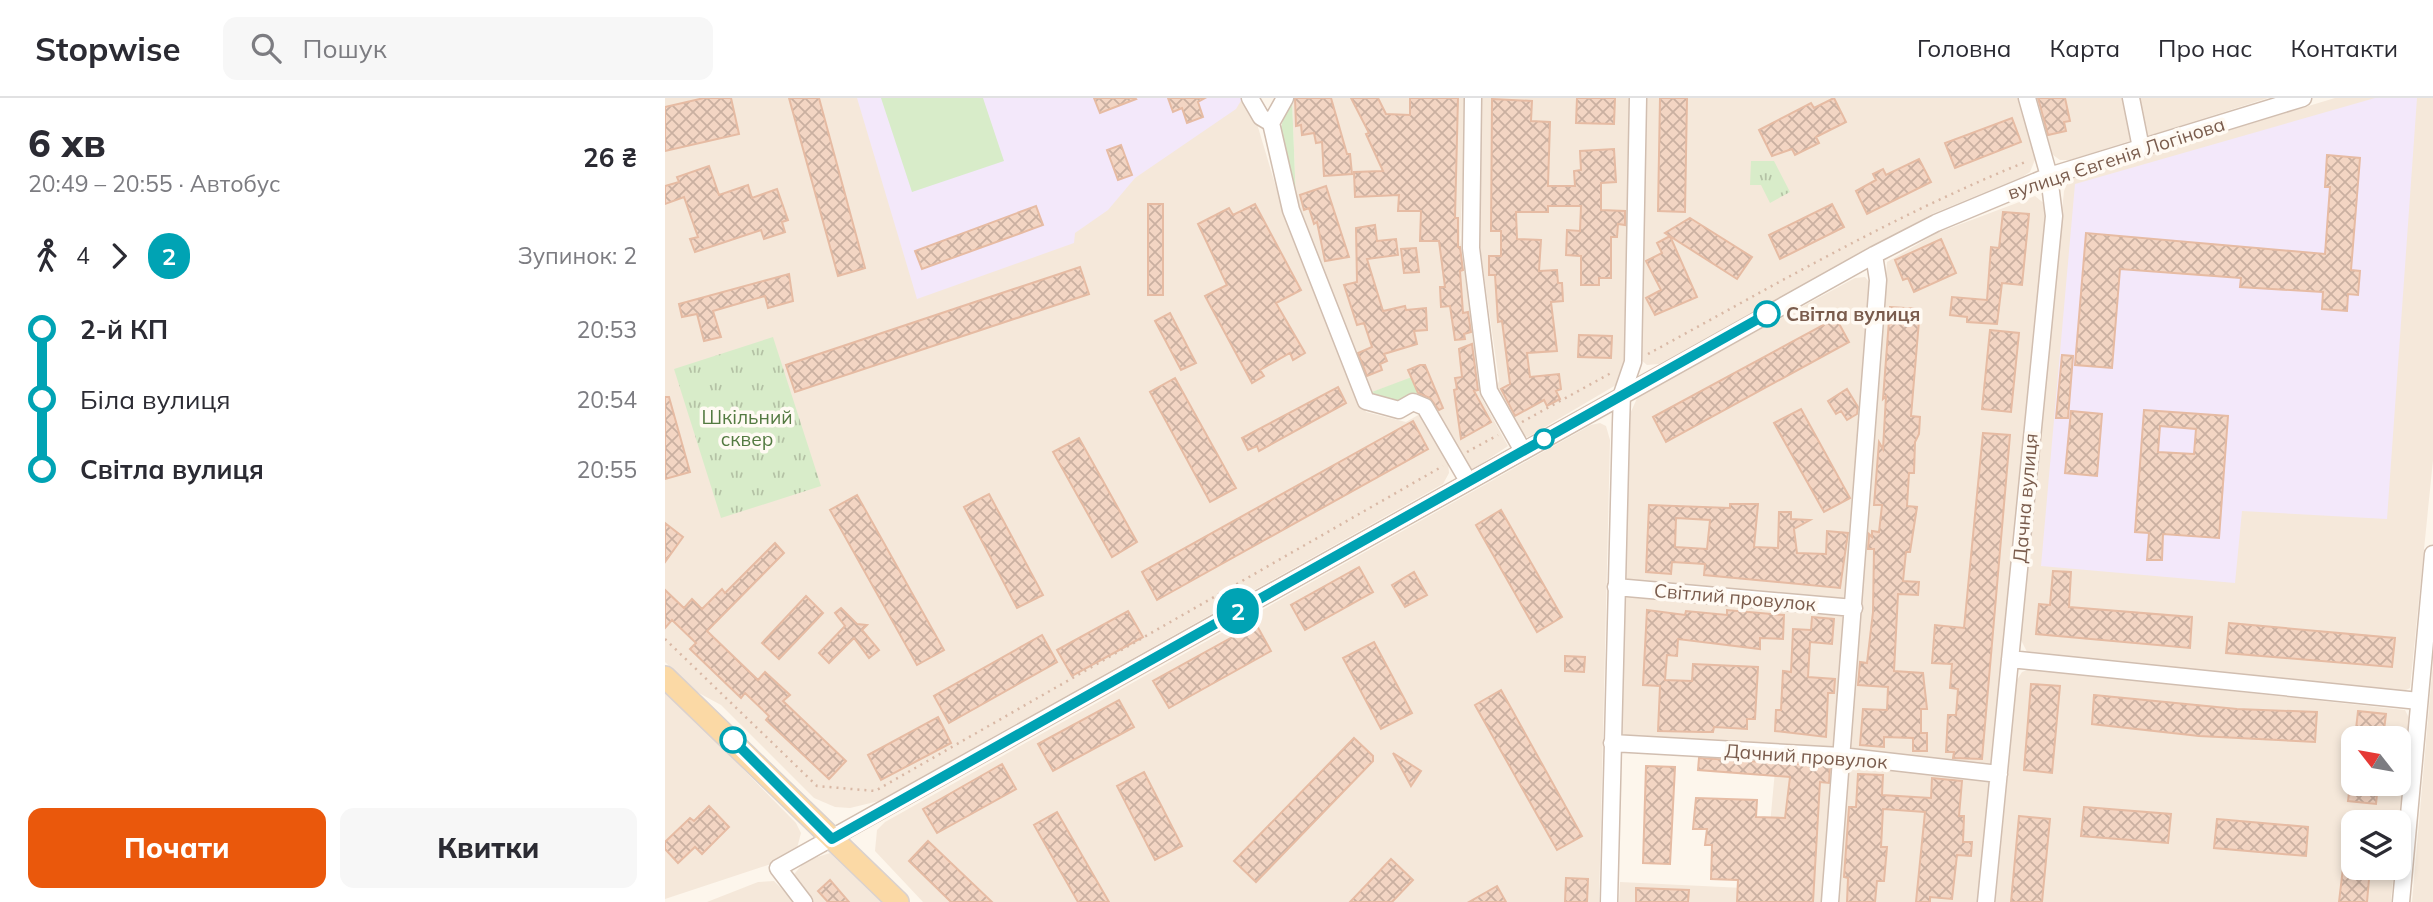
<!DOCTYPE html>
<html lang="uk">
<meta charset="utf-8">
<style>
body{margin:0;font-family:Mulish,sans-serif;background:#f7f7f7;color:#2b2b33;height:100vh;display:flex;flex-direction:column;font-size:26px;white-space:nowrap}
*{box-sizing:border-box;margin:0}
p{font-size:23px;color:#7c7c81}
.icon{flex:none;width:38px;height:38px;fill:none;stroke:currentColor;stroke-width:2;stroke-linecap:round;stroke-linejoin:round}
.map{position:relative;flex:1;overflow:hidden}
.sheet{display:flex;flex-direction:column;background:#fff;width:665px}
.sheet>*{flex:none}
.badge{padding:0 14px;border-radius:23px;font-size:24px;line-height:46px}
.needle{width:46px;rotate:301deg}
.fabs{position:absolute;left:1676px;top:628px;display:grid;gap:14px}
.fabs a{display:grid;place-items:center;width:70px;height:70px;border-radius:14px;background:#fff;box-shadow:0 4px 10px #0003;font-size:35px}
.map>.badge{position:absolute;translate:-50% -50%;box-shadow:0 0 0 4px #fff}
.legs{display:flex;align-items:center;gap:10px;height:77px;padding:0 28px;font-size:23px}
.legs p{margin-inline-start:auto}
.summary{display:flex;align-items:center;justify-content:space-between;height:119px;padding:0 28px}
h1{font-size:38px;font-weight:800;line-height:52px}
.primary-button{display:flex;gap:14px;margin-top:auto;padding:14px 28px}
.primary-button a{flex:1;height:80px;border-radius:14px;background:#ea580c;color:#fff;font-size:28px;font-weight:800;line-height:80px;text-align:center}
.primary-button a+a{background:#f7f7f7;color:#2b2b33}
ul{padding:0 28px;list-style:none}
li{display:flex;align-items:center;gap:24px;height:70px;font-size:26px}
li i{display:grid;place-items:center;width:10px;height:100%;margin:0 9px;background:currentColor}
li i::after{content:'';width:18px;height:18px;margin:-9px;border:5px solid;border-radius:50%;background:#fff}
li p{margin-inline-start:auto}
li:first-child i{background:linear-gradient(#0000 50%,currentColor 0)}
li:last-child i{background:linear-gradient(currentColor 50%,#0000 0)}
header{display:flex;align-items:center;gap:42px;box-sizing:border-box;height:98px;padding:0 35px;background:#fff;border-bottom:2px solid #e1e1e2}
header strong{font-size:33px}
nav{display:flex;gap:38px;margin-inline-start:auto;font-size:24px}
.search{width:490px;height:63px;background:#f7f7f7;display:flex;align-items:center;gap:18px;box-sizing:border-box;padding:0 24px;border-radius:14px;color:#7c7c81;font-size:26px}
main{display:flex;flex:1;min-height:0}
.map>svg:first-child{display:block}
.residential{fill:#f5e8da;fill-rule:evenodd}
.education{fill:#f3e8fa}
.grass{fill:#d8ecc9}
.park{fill:url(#park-tufts)}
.building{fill:url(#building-cross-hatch);stroke:#e6bba3;stroke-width:2;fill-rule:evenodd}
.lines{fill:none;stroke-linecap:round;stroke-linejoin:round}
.minor-casing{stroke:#d1beb0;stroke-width:19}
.major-casing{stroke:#dad1cd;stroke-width:24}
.path{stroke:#d9b8a5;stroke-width:2.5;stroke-dasharray:2 5;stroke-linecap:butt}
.minor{stroke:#fff;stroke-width:16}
.major{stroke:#fbd9a5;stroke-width:21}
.line-1-casing{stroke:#fff;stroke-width:16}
.line-1{stroke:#00a3b4;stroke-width:10}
.stop-1-dot{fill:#fff;stroke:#00a3b4;stroke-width:3.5}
.labels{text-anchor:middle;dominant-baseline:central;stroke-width:7;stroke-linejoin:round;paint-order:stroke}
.street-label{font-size:19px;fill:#7a5c4d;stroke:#fffaf3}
.stop-label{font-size:19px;font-weight:bold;fill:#7a5c4d;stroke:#fffaf3;text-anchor:start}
.park-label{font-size:19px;fill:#537a41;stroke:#fffaf3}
</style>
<header>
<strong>Stopwise</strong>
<div class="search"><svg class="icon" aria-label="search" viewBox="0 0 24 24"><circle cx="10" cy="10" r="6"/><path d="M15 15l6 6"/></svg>Пошук</div>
<nav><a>Головна</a><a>Карта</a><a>Про нас</a><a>Контакти</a></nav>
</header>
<main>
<section class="sheet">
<div class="summary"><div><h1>6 хв</h1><p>20:49 – 20:55 · Автобус</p></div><b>26 ₴</b></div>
<div class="legs"><svg class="icon" aria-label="walk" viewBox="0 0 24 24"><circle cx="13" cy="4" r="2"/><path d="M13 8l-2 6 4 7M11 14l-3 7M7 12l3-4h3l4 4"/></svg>4<svg class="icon" aria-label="forward" viewBox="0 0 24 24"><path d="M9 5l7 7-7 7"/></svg><b class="badge" style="background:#00a3b4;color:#fff">2</b><p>Зупинок: 2</p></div>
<ul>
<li><i style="color:#00a3b4"></i><b>2-й КП</b><p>20:53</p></li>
<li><i style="color:#00a3b4"></i><span>Біла вулиця</span><p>20:54</p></li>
<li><i style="color:#00a3b4"></i><b>Світла вулиця</b><p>20:55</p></li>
</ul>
<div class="primary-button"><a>Почати</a><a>Квитки</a></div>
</section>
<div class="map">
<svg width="1768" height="804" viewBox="0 0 1768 804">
<defs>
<pattern id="park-tufts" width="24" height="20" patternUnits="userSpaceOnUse" patternTransform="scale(1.75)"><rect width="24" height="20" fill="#d8ecc9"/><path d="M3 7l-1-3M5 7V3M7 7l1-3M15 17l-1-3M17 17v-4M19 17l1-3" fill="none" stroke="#b4c2a5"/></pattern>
<pattern id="building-cross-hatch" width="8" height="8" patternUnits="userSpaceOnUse" patternTransform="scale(1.75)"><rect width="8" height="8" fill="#f3d5c3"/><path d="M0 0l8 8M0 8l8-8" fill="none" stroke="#cab0a1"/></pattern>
</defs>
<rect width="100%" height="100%" fill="#fdf6ec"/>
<path class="residential" d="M0 0H581L590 19 621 123 701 314 741 324 755 316 783 363 784 375 778 386 214 703 185 710 170 709 149 700 56 607 32 594 0 564Z
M627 0H802L795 140 817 301 843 348 807 372 802 370 757 304 747 280 704 295 631 104Z
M815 0H968L964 246 956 284 863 339 858 338 831 290 834 283 815 149Z
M979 0H1355L1371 59 1365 74 1357 79 1267 116 994 266 982 267 976 262Z
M1368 0H1460L1468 42 1405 62H1395L1388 57 1382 45Z
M1471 0H1603L1480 39Z
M1670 0H1768V362L1745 590 1739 593 1369 558 1362 554 1354 538 1399 93 1403 84 1409 79Z
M1370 98 1381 107 1382 114 1327 667 1324 670 1183 652 1222 164 1272 135Z
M1200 179 1206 186 1183 503 959 485 965 316 973 298 1190 180Z
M935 325 941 328 945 342 934 804H258L210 753 212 732 220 724 926 327Z
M959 493 1182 515 1171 651 957 638Z
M1768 564V804H1747Z
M1365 571 1740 612 1744 620 1734 724H1689V770H1729L1726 804H1330L1352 582 1357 574ZM1689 640H1734V686H1689Z
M0 592 131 725 136 735 131 754 118 762 0 801Z
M1111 662 1170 665 1159 804H954L955 784 1099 791Z
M1182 665 1325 681 1313 804H1171Z
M165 755 216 804H146L126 780 140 763Z
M109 783 130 804H42L93 784Z"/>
<path class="education" d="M192 0H576L577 1 571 11 470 80 443 112 410 135 409 145 252 201Z
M1710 0H1752L1722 421 1577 413 1570 485 1376 468 1410 86Z"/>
<path class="grass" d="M216 0H318L339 63 247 94Z
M623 0H627L631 104 615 34Z
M747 279 753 295 730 307 704 295Z"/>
<path class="park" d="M1086 63H1109L1125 94 1105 105 1096 87H1085Z
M108 239 156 388 56 420 9 271Z"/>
<path class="building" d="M39 0H66L74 36 0 53V9Z
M124 0H154L200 170 173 178Z
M429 0H470L471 1 435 15Z
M503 0H540L533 4 538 19 522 25 517 10 508 14Z
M630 0H666L682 56H685L687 76 659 78 657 44 651 45 649 35 637 37 636 27 631 28Z
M686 0H713L721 16 745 17V0H793L790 120H793V149H795L798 172 795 173 798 215 803 214 806 234 799 236 800 241 790 242 785 208 776 209 775 189H780L774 143H755L756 113H733L734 97 690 99 689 74 718 73 701 36 704 35Z
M912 0H950L949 26 911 25Z
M995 0H1022L1020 114 993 113Z
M1169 0 1181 24 1151 39 1154 45 1130 57 1127 51 1107 58 1094 32 1146 5 1149 10Z
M1373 0H1400L1405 23 1399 24 1401 33 1383 37Z
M827 1 867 3 866 23 885 24 883 88H910L909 73 916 72 915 53 949 51 951 84 936 85V112L960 113V127L953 126 952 139H946V180H934V187H916V158L901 157 902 132 915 133 916 108H883V114H851L852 141 876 142 874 173 892 172 893 185H897L898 203 886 204 892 253 862 255 865 279 894 276 896 291 891 293 895 301 882 308 879 302 850 318 836 291 845 286 837 223 833 224 830 177H824V158H836V133H826Z
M1347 20 1356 44 1290 70 1280 45Z
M456 47 467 77 453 82 442 52Z
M1662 57 1695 60 1686 172 1695 173 1693 197 1683 196 1682 213 1657 211 1658 194 1575 189 1576 180 1455 171 1447 270 1410 267 1421 135 1660 156 1665 89H1660Z
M1254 61 1266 84 1202 116 1191 93 1211 82 1208 76 1218 71 1221 77Z
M44 68 54 97 83 87 87 100 112 91 123 122 117 124 120 134 99 141 96 132 30 154 25 141 33 139 19 99 0 106V88L14 84 12 79Z
M661 88 684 159 660 163 652 124 649 126 644 110 639 112 635 97Z
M483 106H498V197H483Z
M590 106 636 192 611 205 640 255 628 262 625 255 595 272 599 278 587 285 540 198 562 187 533 126 564 110 568 117Z
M1167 106 1179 129 1115 161 1104 137Z
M371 108 378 127 257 171 250 153Z
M1338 114 1364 116 1357 187 1337 185 1332 226 1302 224V219L1285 217 1287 199 1322 202 1326 149 1334 150Z
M1025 120 1087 159 1072 181 1000 135Z
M710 127 712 143 731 141 733 157 702 161 718 213 740 208 741 212 761 210 762 232 749 233 752 246 719 256 722 263 715 266 717 272 702 278 693 255 707 249 699 225 692 227 679 187 692 184 691 130Z
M1005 138 1032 199 990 217 981 200 996 192 981 163 997 155 992 145Z
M1276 141 1291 175 1249 194 1243 180 1238 182 1230 162Z
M751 150 754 174 739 175 736 151Z
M415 169 424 196 130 294 121 267Z
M124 176 128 203 103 210 100 198 48 213 56 239 39 243 32 216 17 219 14 206Z
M1225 209 1255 211 1246 318 1255 319 1254 336 1250 344 1249 375H1244L1242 408 1252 409 1245 454H1241L1238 483 1254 484 1253 497 1233 496 1229 573 1258 575 1262 611H1256V635H1262V653H1248V640L1219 639V649L1195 647 1198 611 1222 612 1223 589 1193 587 1195 564 1202 565 1208 514 1209 451H1203L1204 436 1207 439V433L1214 434 1217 407H1209L1214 344 1218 351 1221 298 1218 301Z
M505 215 531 265 516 272 490 223Z
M1171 220 1184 244 1001 344 988 319Z
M1325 232 1354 235 1346 314 1317 311Z
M914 237 947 238 946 260 913 259Z
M807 246 813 292 809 293 826 324 796 341 789 292 792 291 790 280 797 279 794 251Z
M1397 257 1408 258 1403 320H1391Z
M755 267H760L778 310 774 312 765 300 753 295 743 272Z
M510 280 571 390 545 404 485 294Z
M673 289 681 305 594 353 592 348 583 352 577 340Z
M1182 291 1193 309 1192 316 1182 322 1176 313 1171 316 1163 303Z
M0 299H4L25 374 0 381Z
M1136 311 1185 400 1159 414 1109 325Z
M1479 312 1563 318 1554 440 1498 436 1497 462H1482L1484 435 1470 434ZM1495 328 1531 331 1529 356 1493 354Z
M1406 313 1437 316 1432 378 1400 375Z
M748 323 763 351 492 502 477 474Z
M1318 335 1345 337 1317 661 1288 660 1289 654H1281L1283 617H1291L1293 591 1285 590 1287 566 1267 565 1270 527 1299 530Z
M414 340 472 444 447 459 388 354Z
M324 396 378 497 352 510 299 409Z
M192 397 279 552 252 567 165 412Z
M1065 406H1093L1089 449 1113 450 1114 414H1126V421L1145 422 1129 431 1132 455 1161 456 1162 433 1183 435 1175 490 1039 477 1040 466 1007 464 1006 476 981 474 984 407 1065 410ZM1011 420 1045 422 1042 451 1010 449Z
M836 412 897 519 872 534 811 427Z
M0 425 18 439 0 464Z
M110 445 119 455 42 533 93 582 100 574 125 597 118 603 181 663 164 681 101 622 104 618 80 595 76 600 25 551 31 545 7 522 0 530V492L19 510 27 501 37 511 57 491 60 495Z
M694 469 708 494 640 532 626 507Z
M1388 473 1406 474 1404 509 1527 519 1525 550 1371 536 1374 506 1385 507Z
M749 474 762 497 740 509 727 487Z
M141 498 158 515 114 561 97 545Z
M176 510 192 526 202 527 197 532 214 552 204 560 189 540 164 565 154 555 180 528 170 515Z
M982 512 1020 517 1021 513 1062 517V512L1119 517 1118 541 1095 540V551L1013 541 1012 558 1002 557 1000 582 1027 583 1028 566 1093 569 1090 621H1082V631L1049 629 1048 634H1038L993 633 995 588 978 587Z
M463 513 478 539 407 578 392 552Z
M1147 519 1169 521 1167 546 1145 544 1143 579 1170 581 1169 595H1163L1161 639 1110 633 1111 612H1116L1118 573 1126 574 1128 531 1146 532Z
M1564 525 1730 540 1727 569 1561 555Z
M591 526 606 553 504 610 488 583Z
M377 537 392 564 284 625 269 598Z
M709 544 747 615 716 631 678 560Z
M900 558 920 559 919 574 900 573Z
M1366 586 1395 588 1387 675 1359 672Z
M836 592 917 738 892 752 810 607Z
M1429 597 1572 611 1652 614 1650 644 1534 638 1427 626Z
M454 602 469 629 388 673 373 646Z
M1693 613 1721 616 1718 640H1690Z
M273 619 286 645 216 682 203 657Z
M689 640 708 658V663L591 784 569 763Z
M728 655 756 673 746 688Z
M1034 660 1165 668 1164 685 1155 684 1148 804H1072L1073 782 1046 781 1047 747H1040L1042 731H1028L1031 700 1092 702 1091 719 1120 720 1125 679 1033 672Z
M337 666 351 691 272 735 258 711Z
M981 668 1010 669 1005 766 978 765Z
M479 674 517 748 490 762 452 688Z
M1193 676 1218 677 1217 697 1266 700 1267 680 1297 683 1294 718H1299L1298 744H1307L1306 758 1292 757 1287 801 1265 799V804H1251L1260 714 1218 711 1216 749H1222L1219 783H1212L1210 804H1182L1183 780 1179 779 1184 709H1191Z
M1685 686H1713L1711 706 1683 703Z
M44 708 64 729 37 756 30 749 13 765 0 751V744L25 720 29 723Z
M1419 709 1506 716 1503 745 1416 738Z
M392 714 444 804H413L369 727Z
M1354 718 1385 721 1377 804H1346Z
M1552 721 1643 729 1641 758 1549 750Z
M263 743 327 804H286L244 763Z
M726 761 748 782 727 804H685Z
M1678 770H1705L1702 804H1674Z
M901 780 923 781 922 804H900Z
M165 782 184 804H163L153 793Z
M832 788 841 804H804Z
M971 790 1024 792 1023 804H971Z"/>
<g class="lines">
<defs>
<path id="minor" d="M585 0 596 19 606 25 626 112 701 303 734 312 748 304 760 309 803 383
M808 0 806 150 824 293 858 353
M1466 0 1476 50
M606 25 620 0
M951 489 1189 510
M1345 561 1754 603
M947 645 1176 658 1334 676
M139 804 113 770 1209 157 1271 125 1384 78 1638 0
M944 804 956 326 957 296 968 264 973 0
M1165 804 1213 182 1209 157
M1321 804 1389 118 1384 78 1362 0
M1736 804 1768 456"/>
<path id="major" d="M0 579 233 804"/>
</defs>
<use href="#minor" class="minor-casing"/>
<use href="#major" class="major-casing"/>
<path class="path" d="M983 256C1108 188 1231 116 1363 63
M857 324 946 275
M802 354 833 337
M0 541 152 688 210 693 778 368"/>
<use href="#minor" class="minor"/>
<use href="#major" class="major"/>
</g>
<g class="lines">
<defs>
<path id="line-1" d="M68 642 167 741 1102 216"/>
</defs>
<use href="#line-1" class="line-1-casing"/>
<use href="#line-1" class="line-1"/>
</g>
<g class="stop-1-dot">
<circle cx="1102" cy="216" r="12"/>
<circle cx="879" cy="341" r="9"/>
<circle cx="68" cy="642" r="12"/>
</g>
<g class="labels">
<g class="street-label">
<text transform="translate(1451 60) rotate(-18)">вулиця Євгенія Логінова</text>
<text transform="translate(1360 400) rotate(-85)">Дачна вулиця</text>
<text transform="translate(1070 499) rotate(5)">Світлий провулок</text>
<text transform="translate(1141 658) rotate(4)">Дачний провулок</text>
</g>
<g class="stop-label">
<text x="1121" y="216">Світла вулиця</text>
</g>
<g class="park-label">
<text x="82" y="319">Шкільний<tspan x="82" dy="22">сквер</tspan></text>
</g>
</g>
</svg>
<div class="fabs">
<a><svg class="needle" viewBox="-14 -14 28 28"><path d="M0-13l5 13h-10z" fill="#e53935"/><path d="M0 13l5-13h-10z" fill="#7c7c81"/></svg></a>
<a><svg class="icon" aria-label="layers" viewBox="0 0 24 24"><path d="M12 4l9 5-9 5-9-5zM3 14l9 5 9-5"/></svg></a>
</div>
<b class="badge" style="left:573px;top:513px;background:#00a3b4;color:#fff">2</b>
</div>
</main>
